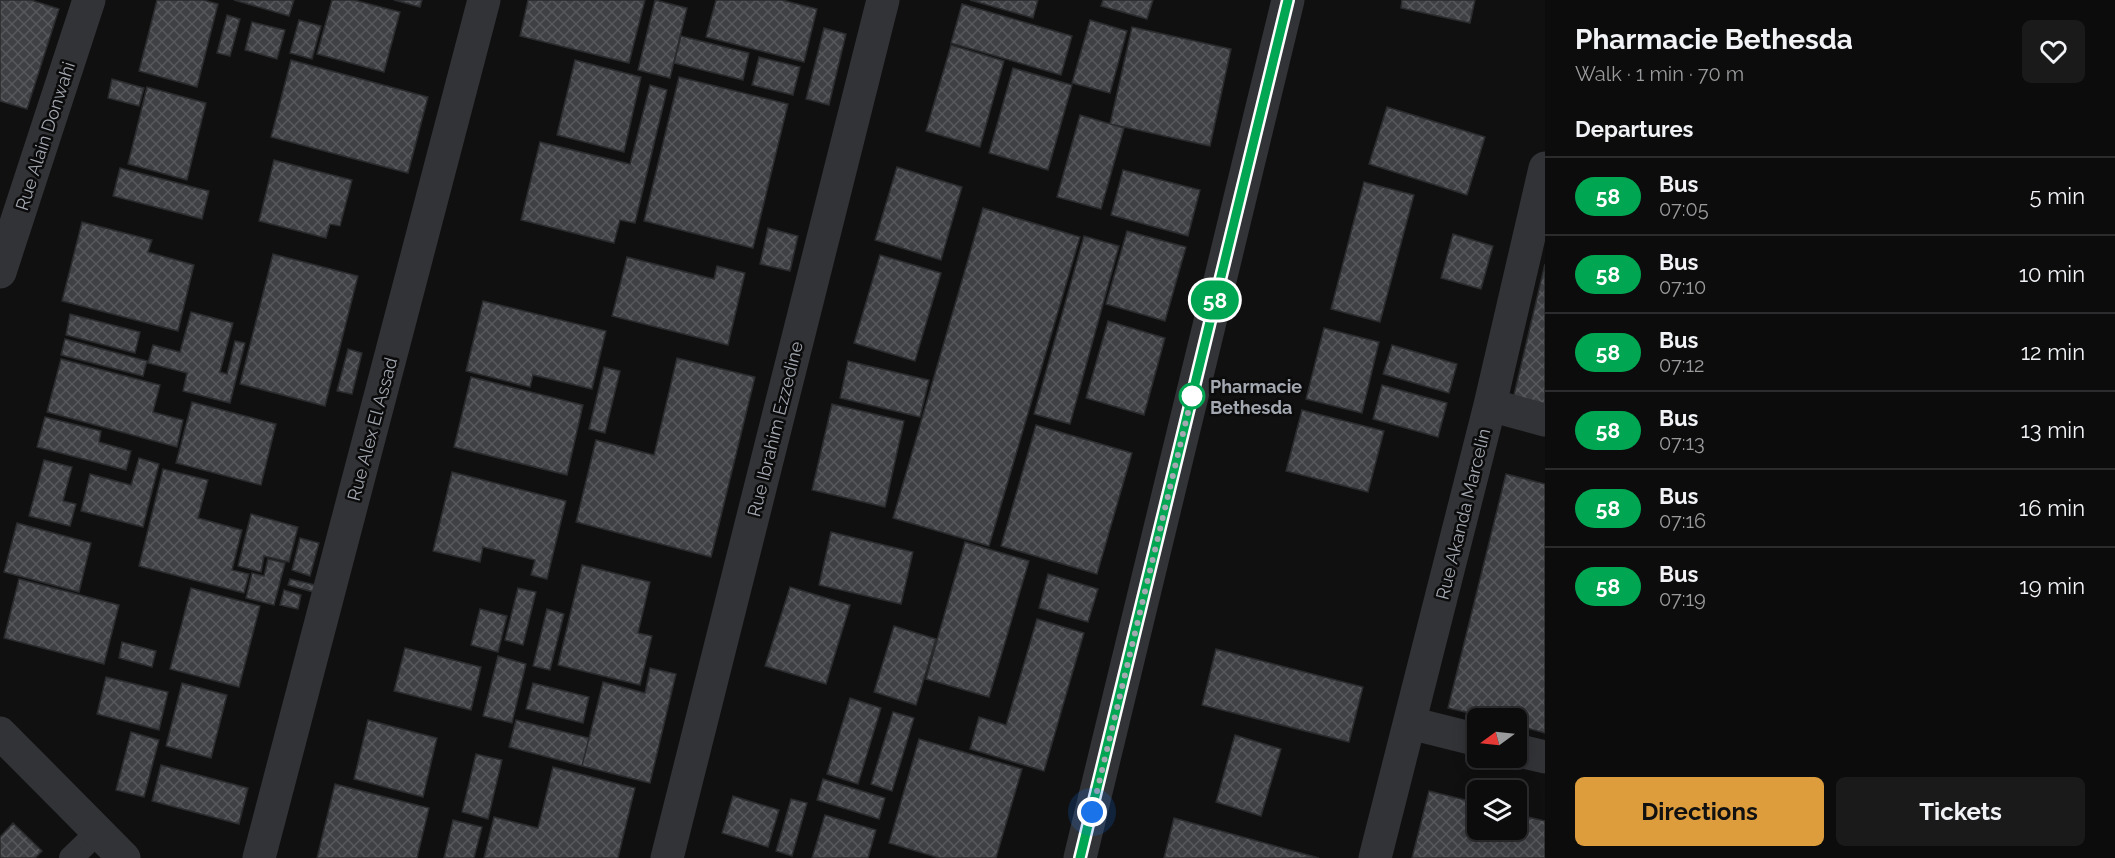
<!DOCTYPE html>
<meta charset="utf-8">
<style>
body{margin:0;font-family:Raleway,sans-serif;background:#1a1a1b;color:#f1f3f6;height:100vh;display:flex;flex-direction:column;font-size:22px;white-space:nowrap}
*{box-sizing:border-box;margin:0}
p{font-size:20px;color:#9a9b9d}
.icon{flex:none;width:33px;height:33px;fill:none;stroke:currentColor;stroke-width:2;stroke-linecap:round;stroke-linejoin:round}
.map{position:relative;flex:1;overflow:hidden}
.panel{display:flex;flex-direction:column;background:#0c0c0d;width:570px}
.panel>*{flex:none}
.badge{padding:0 12px;border-radius:20px;font-size:21px;line-height:39px}
.needle{width:39px;rotate:255deg}
.fabs{position:absolute;left:1467px;top:708px;display:grid;gap:12px}
.fabs a{display:grid;place-items:center;width:60px;height:60px;border-radius:9px;background:#0c0c0d;box-shadow:0 3px 15px #0003,0 0 0 2px #2c2c2e;font-size:30px}
.you{position:absolute;width:30px;height:30px;margin:-15px;border:4px solid #fff;border-radius:50%;background:#1a73e8;box-shadow:0 0 0 9px #1a73e833}
.map>.badge{position:absolute;translate:-50% -50%;box-shadow:0 0 0 3px #fff}
h2{padding:0 30px;font-size:22px;line-height:54px}
.round{display:grid;place-items:center;flex:none;width:63px;height:63px;border-radius:9px;background:#1a1a1b}
.overview{display:flex;align-items:center;justify-content:space-between;height:102px;padding:0 30px}
h1{font-size:28px;font-weight:700;line-height:45px}
.button{display:flex;gap:12px;margin-top:auto;padding:12px 30px}
.button a{flex:1;height:69px;border-radius:9px;background:#dd9d3c;color:#111;font-size:24px;font-weight:700;line-height:69px;text-align:center}
.button a+a{background:#1a1a1b;color:#f1f3f6}
ul{padding:0;list-style:none}
li{display:flex;align-items:center;gap:18px;height:78px;padding:0 30px;border-top:2px solid #2c2c2e}
li div{flex:1}
li b{display:block;font-size:22px}
li em{font-style:normal}
li .badge{min-width:66px;font-weight:700;text-align:center}
main{display:flex;flex:1;min-height:0}
.map>svg:first-child{display:block}
.building{fill:url(#building-cross-hatch);stroke:#2a2b2d;stroke-width:1.5}
.lines{fill:none;stroke-linecap:round;stroke-linejoin:round}
.service{stroke:#323336;stroke-width:24}
.minor{stroke:#323336;stroke-width:33}
.tertiary{stroke:#323336;stroke-width:33}
.line-casing{stroke:#fff;stroke-width:14}
.line{stroke:#00a651;stroke-width:9}
.walk{stroke:#a3a8b1;stroke-width:6;stroke-dasharray:0 10.8}
.stop-dot{fill:#fff;stroke:#00a651;stroke-width:3}
.labels{text-anchor:middle;dominant-baseline:central;stroke-width:5;stroke-linejoin:round;paint-order:stroke}
.street-label{font-size:18px;fill:#a3a8b1;stroke:#0b0b0c}
.stop-label{font-size:18px;font-weight:bold;fill:#a3a8b1;stroke:#0b0b0c;text-anchor:start}
</style>
<main>
<div class="map">
<svg width="1545" height="858" viewBox="0 0 1545 858">
<defs>
<pattern id="building-cross-hatch" width="8" height="8" patternUnits="userSpaceOnUse" patternTransform="scale(1.5)"><rect width="8" height="8" fill="#3f4044"/><path d="M0 0l8 8M0 8l8-8" fill="none" stroke="#58595d"/></pattern>
</defs>
<rect width="100%" height="100%" fill="#101011"/>
<path class="building" d="M0 0H31L59 9 27 109 0 101Z
M157 0H203L218 4 197 87 139 71Z
M234 0H294L289 16Z
M332 0H354L400 12 384 72 317 54Z
M394 0H422L420 7Z
M528 0H645L629 63 520 36Z
M655 0 687 8 670 78 638 70Z
M716 0H782L817 9 804 62 706 37Z
M970 0H1038L1033 18Z
M1103 0H1153L1147 19 1101 6Z
M1402 0H1475L1470 23 1401 8Z
M962 4 1072 36 1061 75 951 43Z
M227 15 240 19 230 56 217 53Z
M299 20 321 26 312 59 290 53Z
M1090 20 1127 31 1110 93 1072 83Z
M252 22 285 30 277 59 245 50Z
M1132 27 1231 49 1210 146 1110 124Z
M824 28 846 34 829 105 806 99Z
M681 36 749 53 743 80 674 63Z
M951 45 1004 61 980 147 926 131Z
M759 57 800 67 793 95 752 85Z
M291 60 428 97 408 173 271 137Z
M575 60 641 77 624 152 557 135Z
M1013 68 1072 85 1048 170 989 153Z
M679 77 788 104 753 248 644 221Z
M112 79 144 88 139 106 108 98Z
M650 85 667 90 635 223 620 220 614 243 521 220 540 142 630 164Z
M147 87 206 103 187 180 128 164Z
M1387 107 1485 137 1467 195 1369 164Z
M1080 115 1124 128 1101 209 1057 197Z
M274 160 352 180 340 226 330 224 326 238 259 221Z
M897 167 962 187 941 260 875 240Z
M120 168 209 191 202 219 113 196Z
M1123 170 1200 190 1188 236 1111 215Z
M1364 182 1414 195 1380 322 1331 309Z
M983 208 1080 237 989 546 893 518Z
M82 222 152 240 148 252 194 265 178 331 62 301Z
M768 228 798 236 790 271 760 264Z
M1127 231 1186 247 1165 321 1106 304Z
M1453 234 1493 246 1481 289 1441 278Z
M1084 236 1119 246 1070 424 1034 414Z
M273 254 358 276 325 406 240 384Z
M880 255 941 273 915 361 854 343Z
M627 257 714 279 717 266 745 273 728 345 612 316Z
M1545 264V407L1513 399Z
M483 301 606 331 592 389 533 375 530 387 466 371Z
M191 312 233 323 220 372 227 374 235 341 245 343 230 403 183 391 187 373 148 363 153 345 180 352Z
M70 314 140 332 135 353 66 335Z
M1108 321 1165 338 1144 415 1086 398Z
M1324 328 1379 342 1362 413 1306 399Z
M65 339 147 361 143 376 61 355Z
M1392 345 1457 364 1449 393 1383 374Z
M348 349 362 353 352 394 337 391Z
M677 358 755 377 711 557 576 522 596 440 654 455Z
M61 359 160 385 153 412 183 420 177 447 47 412Z
M848 361 929 380 920 417 840 398Z
M604 367 620 371 605 433 589 429Z
M471 377 583 405 567 475 454 447Z
M1382 385 1447 403 1438 437 1373 419Z
M192 402 276 424 261 485 176 463Z
M832 404 904 421 885 507 812 490Z
M1302 410 1384 431 1368 492 1286 471Z
M45 417 101 431 99 442 131 451 126 470 37 447Z
M1036 425 1132 453 1097 574 1001 546Z
M139 458 159 464 143 527 81 511 90 474 131 485Z
M44 460 72 467 63 501 76 504 70 526 29 516Z
M163 469 208 480 198 518 242 530 232 570 249 574 244 593 139 566Z
M452 472 566 501 547 579 531 575 535 560 483 547 480 562 433 551Z
M1506 474 1545 484V733L1516 725V718H1490L1448 708Z
M251 514 298 527 289 562 264 556 261 572 238 566Z
M17 523 91 543 79 592 4 572Z
M831 532 913 552 901 604 819 585Z
M300 538 319 543 310 576 292 570Z
M965 542 1029 561 989 697 926 679Z
M268 559 285 563 274 605 246 598 252 573 264 576Z
M582 565 650 582 638 633 652 636 640 685 558 665Z
M1048 574 1098 589 1088 622 1039 608Z
M19 579 119 605 104 664 4 638Z
M290 579 320 586 317 593 288 585Z
M790 587 850 605 826 684 765 666Z
M191 588 260 606 239 687 170 669Z
M518 588 536 592 523 645 505 640Z
M284 590 301 595 298 609 280 605Z
M480 609 507 616 498 652 471 645Z
M547 609 564 614 550 670 533 666Z
M1037 619 1084 633 1044 771 970 749 979 717 1006 725Z
M894 626 936 639 916 705 874 692Z
M122 642 156 651 152 667 119 658Z
M405 648 481 667 471 710 394 691Z
M1216 649 1363 687 1349 742 1202 705Z
M498 656 526 664 512 723 483 716Z
M650 668 676 674 650 783 582 766 603 682 645 693Z
M106 677 168 692 159 730 97 714Z
M182 683 227 695 211 758 166 746Z
M533 683 589 697 583 723 526 709Z
M850 698 881 708 858 784 827 774Z
M893 712 914 718 892 791 871 784Z
M368 720 437 738 423 797 354 779Z
M516 720 589 738 582 766 509 747Z
M131 732 159 740 144 797 116 790Z
M1235 735 1281 749 1261 816 1216 802Z
M919 739 1022 769 996 858H939L889 843Z
M476 754 502 760 488 819 462 812Z
M161 765 248 788 239 824 152 801Z
M553 767 635 788 618 858H484L494 817 538 828Z
M823 779 885 798 879 819 817 800Z
M335 784 429 808 417 858H317Z
M1429 791 1478 803V830H1516V814L1545 821V858H1412Z
M733 796 779 810 768 847 722 833Z
M791 799 807 803 792 856 776 851Z
M825 815 876 830 868 858H812Z
M1174 818 1319 858H1164Z
M453 820 482 827 474 858H444Z
M13 823 42 851 35 858H0V837Z"/>
<g class="lines">
<path class="service" d="M71 858 98 832"/>
<path class="minor" d="M0 272 89 0
M1490 405 1545 420
M1410 723 1478 740
M0 733 124 858
M1516 750 1545 757
M259 858 484 0
M667 858 883 0
M1375 858 1490 405 1545 168"/>
<path class="tertiary" d="M1080 858 1288 0"/>
</g>
<g class="lines">
<defs>
<path id="line" d="M1080 858 1288 0"/>
</defs>
<use href="#line" class="line-casing"/>
<use href="#line" class="line"/>
<path class="walk" d="M1092 812 1192 396"/>
</g>
<circle class="stop-dot" cx="1192" cy="396" r="12"/>
<g class="labels">
<g class="street-label">
<text transform="translate(45 136) rotate(-72)">Rue Alain Donwahi</text>
<text transform="translate(372 429) rotate(-75)">Rue Alex El Assad</text>
<text transform="translate(775 429) rotate(-76)">Rue Ibrahim Ezzedine</text>
<text transform="translate(1463 514) rotate(-76)">Rue Akanda Marcelin</text>
</g>
<g class="stop-label">
<text x="1210" y="386">Pharmacie<tspan x="1210" dy="21">Bethesda</tspan></text>
</g>
</g>
</svg>
<div class="fabs">
<a><svg class="needle" viewBox="-14 -14 28 28"><path d="M0-13l5 13h-10z" fill="#e53935"/><path d="M0 13l5-13h-10z" fill="#9a9b9d"/></svg></a>
<a><svg class="icon" aria-label="layers" viewBox="0 0 24 24"><path d="M12 4l9 5-9 5-9-5zM3 14l9 5 9-5"/></svg></a>
</div>
<div class="you" style="left:1092px;top:812px"></div>
<b class="badge" style="left:1215px;top:300px;background:#00a651;color:#fff">58</b>
</div>
<section class="panel">
<div class="overview"><div><h1>Pharmacie Bethesda</h1><p>Walk · 1 min · 70 m</p></div><a class="round"><svg class="icon" aria-label="heart" viewBox="0 0 24 24"><path d="M12 20l-8-8c-3-5 5-10 8-4 3-6 11-1 8 4z"/></svg></a></div>
<h2>Departures</h2>
<ul>
<li><span class="badge" style="background:#00a651;color:#fff">58</span><div><b>Bus</b><p>07:05</p></div><em>5 min</em></li>
<li><span class="badge" style="background:#00a651;color:#fff">58</span><div><b>Bus</b><p>07:10</p></div><em>10 min</em></li>
<li><span class="badge" style="background:#00a651;color:#fff">58</span><div><b>Bus</b><p>07:12</p></div><em>12 min</em></li>
<li><span class="badge" style="background:#00a651;color:#fff">58</span><div><b>Bus</b><p>07:13</p></div><em>13 min</em></li>
<li><span class="badge" style="background:#00a651;color:#fff">58</span><div><b>Bus</b><p>07:16</p></div><em>16 min</em></li>
<li><span class="badge" style="background:#00a651;color:#fff">58</span><div><b>Bus</b><p>07:19</p></div><em>19 min</em></li>
</ul>
<div class="button"><a>Directions</a><a>Tickets</a></div>
</section>
</main>
